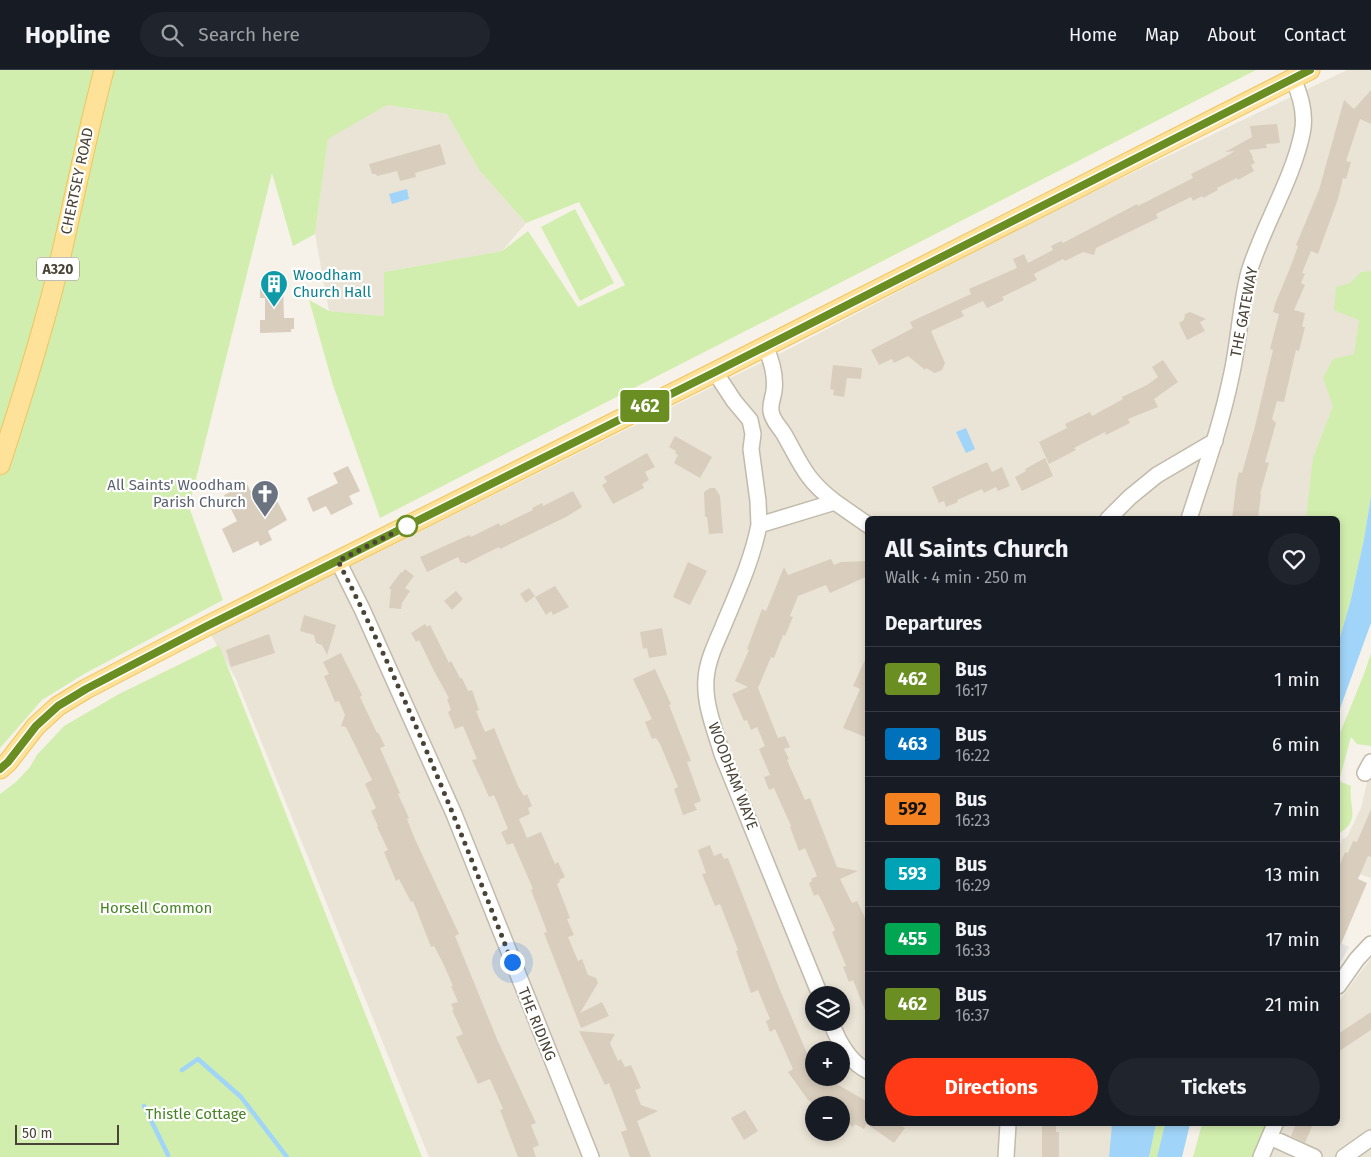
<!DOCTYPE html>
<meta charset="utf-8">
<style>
body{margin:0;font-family:"Fira Sans",sans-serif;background:#20242c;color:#f1f3f6;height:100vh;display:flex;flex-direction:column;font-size:19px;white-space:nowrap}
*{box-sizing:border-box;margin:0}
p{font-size:16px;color:#9ea1a6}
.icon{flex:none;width:28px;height:28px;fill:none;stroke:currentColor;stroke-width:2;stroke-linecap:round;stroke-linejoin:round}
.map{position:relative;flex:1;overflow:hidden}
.sheet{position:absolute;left:865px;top:446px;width:475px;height:610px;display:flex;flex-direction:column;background:#171b24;border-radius:8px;box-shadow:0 2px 8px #0003}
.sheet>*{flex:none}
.badge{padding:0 10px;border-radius:4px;font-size:18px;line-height:32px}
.controls{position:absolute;left:805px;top:916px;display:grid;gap:10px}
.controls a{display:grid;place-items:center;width:45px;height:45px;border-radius:50%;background:#171b24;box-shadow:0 2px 8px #0003;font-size:25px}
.scale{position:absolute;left:15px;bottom:12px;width:104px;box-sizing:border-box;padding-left:5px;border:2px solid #4a4336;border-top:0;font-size:14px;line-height:18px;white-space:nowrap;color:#4a4336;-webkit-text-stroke:4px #fff;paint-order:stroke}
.you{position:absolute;width:25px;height:25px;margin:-12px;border:4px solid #fff;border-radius:50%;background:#1a73e8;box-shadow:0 0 0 8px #1a73e833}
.map>.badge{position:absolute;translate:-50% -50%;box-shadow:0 0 0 2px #fff}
h2{padding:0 20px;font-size:19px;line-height:45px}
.round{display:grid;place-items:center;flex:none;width:52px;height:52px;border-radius:26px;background:#20242c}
.headline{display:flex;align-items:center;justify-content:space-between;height:85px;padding:0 20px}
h1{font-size:24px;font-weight:700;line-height:38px}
.action{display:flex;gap:10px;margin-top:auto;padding:10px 20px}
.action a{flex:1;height:58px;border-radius:30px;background:#ff3a17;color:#fff;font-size:20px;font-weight:700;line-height:58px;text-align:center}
.action a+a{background:#20242c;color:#f1f3f6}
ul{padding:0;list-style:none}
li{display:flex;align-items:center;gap:15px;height:65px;padding:0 20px;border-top:1px solid #363941}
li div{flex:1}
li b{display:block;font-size:19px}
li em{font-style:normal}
li .badge{min-width:55px;font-weight:700;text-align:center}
header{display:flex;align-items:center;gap:30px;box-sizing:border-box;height:70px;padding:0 25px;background:#171b24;border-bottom:1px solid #363941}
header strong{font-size:24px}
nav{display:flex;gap:28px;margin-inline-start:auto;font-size:18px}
.search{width:350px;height:45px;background:#20242c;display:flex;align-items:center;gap:12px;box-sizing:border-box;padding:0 18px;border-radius:28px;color:#9ea1a6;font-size:19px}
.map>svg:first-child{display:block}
.residential{fill:#eae4d6;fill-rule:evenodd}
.green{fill:#d1eeae}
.parking{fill:#e7e4e1}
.water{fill:#a0d4f8}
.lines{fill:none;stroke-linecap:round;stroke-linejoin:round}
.stream{stroke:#a0d4f8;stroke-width:4.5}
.building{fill:#d9cebd}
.minor-casing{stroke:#c2baaa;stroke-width:18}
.major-casing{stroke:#f0c45d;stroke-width:21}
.minor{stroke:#fff;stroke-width:15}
.major{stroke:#ffe299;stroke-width:19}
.line-casing{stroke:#fff;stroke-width:11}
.line{stroke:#6b8e23;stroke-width:8}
.walk{stroke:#4a4336;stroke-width:5;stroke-dasharray:0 9}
.stop-dot{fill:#fff;stroke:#6b8e23;stroke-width:2.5}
.labels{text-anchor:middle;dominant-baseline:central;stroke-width:4.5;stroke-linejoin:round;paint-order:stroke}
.shield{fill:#fff;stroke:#807b72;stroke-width:1}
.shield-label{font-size:14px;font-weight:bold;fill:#4a4336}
.street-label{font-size:15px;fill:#4a4336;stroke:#fff}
.culture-label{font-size:15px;fill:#0d838f;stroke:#fff;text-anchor:start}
.worship-label{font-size:15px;fill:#5b616d;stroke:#fff;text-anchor:end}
.park-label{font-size:15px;fill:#478323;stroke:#fff}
</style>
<header>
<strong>Hopline</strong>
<div class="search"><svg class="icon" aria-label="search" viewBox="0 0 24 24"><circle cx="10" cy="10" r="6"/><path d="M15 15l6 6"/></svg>Search here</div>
<nav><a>Home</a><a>Map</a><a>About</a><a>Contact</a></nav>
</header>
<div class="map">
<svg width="1371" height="1087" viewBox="0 0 1371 1087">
<rect width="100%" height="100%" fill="#f6f2e9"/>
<path class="residential" d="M1347 0H1371V415L1338 449H868V1054H1112L1109 1087H429L236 609 211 565 789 279 1049 143ZM814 925H841V952H814ZM814 980H841V1008H814ZM814 1035H841V1062H814Z
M387 35 447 44 479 100 526 153 502 181 384 202V246L329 241 315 164 328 68Z
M1371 695V808L1338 797V782L1342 769 1347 767 1361 738Z
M1371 888V1087H1269L1283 1054H1338V932Z"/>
<path class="green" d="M0 0H1256L380 448 333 315 309 230 329 241 384 246V202L502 181 528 161 578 237 625 215 579 132 526 153 479 100 447 44 387 35 328 69 315 164 293 176 272 103 189 437 223 530 84 604 42 630 0 678Z
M575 139 614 213 580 231 541 157Z
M1371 201V426L1364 469 1350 533 1338 574V449H1306L1313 388 1333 336 1323 308 1333 289 1354 284 1359 250 1334 240 1336 217 1350 213 1361 202Z
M219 575 422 1087H0V724L16 712 30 697 37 685 64 656 119 624Z
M1371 583V676L1357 674 1351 667 1339 711 1351 716C1348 737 1362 750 1338 764V668L1364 604Z
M1156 1054H1165L1157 1087H1149Z
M1202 1054H1266L1252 1087H1193Z"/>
<path class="parking" d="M1338 872 1349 877 1338 897Z"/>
<path class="water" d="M407 119 409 129 392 134 389 124Z
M966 358 975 379 966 383 956 362Z
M1371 426V553L1338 644V574L1350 533 1364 469Z
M1112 1054H1156L1149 1087H1109Z
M1165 1054H1190L1182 1087H1157Z"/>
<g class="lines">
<path class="stream" d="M182 1000 198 989 241 1027 287 1087
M144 1036 168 1085"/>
</g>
<path class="building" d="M1371 20V54L1360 49 1346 91 1351 92 1346 109 1343 108 1338 129 1324 167 1318 184 1311 181 1302 203 1305 204 1301 213 1305 215 1294 240 1305 243 1302 257H1305L1299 281 1296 280 1284 332 1277 331 1272 349 1276 353 1265 392 1269 393 1260 424H1261L1258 449H1232L1237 409 1239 402 1242 403 1255 356 1273 280 1270 279 1279 244 1273 242 1275 234 1290 198 1298 176 1296 175 1319 120 1344 30 1354 39Z
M1277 54 1280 73 1266 74 1267 78 1249 80 1253 87 1252 88 1255 93 1251 95 1254 101 1238 110 1237 108 1217 118 1218 120 1203 128 1202 126 1193 131 1191 127 1156 144 1158 148 1096 178 1094 185 1083 182 1065 191 1063 189 1034 204 1037 210 1002 227 1004 230 987 238 983 231 961 241 964 246 931 261 945 293 942 300 935 303 926 298 925 300 908 286 894 293 892 289 879 295 871 280 913 258 910 252 971 224 969 219 1017 198 1013 189 1024 184 1028 193 1053 180 1051 176 1061 171 1063 173 1120 143 1137 134 1138 136 1193 108 1191 104 1225 87 1235 81 1225 82 1252 67 1250 56Z
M440 74 446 94 415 103 416 107 400 111 397 101 377 106 376 104H372L369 94Z
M260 214H283L284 248H294V259H291V262L260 263V250H265V228H260Z
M1190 242 1206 249 1200 252 1205 261 1187 270 1179 253 1184 250 1185 244Z
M1163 290 1178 312 1154 329 1158 337 1128 349 1130 353 1106 365 1105 362 1074 378 1076 380 1049 394 1039 372 1067 358 1065 354 1090 342 1092 346 1123 329 1122 327 1147 315 1158 307 1152 297Z
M833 295 862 298 861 309 847 308 844 327 833 325 834 320 830 319Z
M675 366 712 387 700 408 674 393 678 385 675 383 676 381 669 377Z
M647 383 655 397 645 402 649 410 642 414 644 418 613 434 602 415 607 412 604 407Z
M1045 388 1053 406 1022 421 1015 407 1026 401 1025 399Z
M987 392 992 402 1002 397 1010 416 998 421 996 417 984 423 982 419 957 430 958 432 946 437 944 431 939 433 932 417Z
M348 396 360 421 349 426 353 434 331 445 326 436 313 442 307 428 338 413 333 403Z
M247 414 255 430 270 423 271 424 273 423 287 450 268 461 272 470 260 476 258 471 233 483 222 459 237 451 224 425Z
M710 418H715L720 426 723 463 709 464 707 447H705L704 422Z
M573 421 582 437 566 447 500 479 499 477 465 494 463 492 461 493 458 487 427 502 420 487 469 465 471 467 499 453 500 456 533 440 532 438 542 433 543 436Z
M831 489 834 495 841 492 868 491V506L830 523 826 515 798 526 790 546 793 547 785 566 783 565 774 588 771 587 758 618 778 668 785 666 790 677 784 679 789 689 787 690 805 730 810 728 837 797 858 801 840 809 852 833 857 831 868 854 867 945 853 910 849 912 843 897 846 896 832 862 835 860 822 831 818 824 814 826 809 813 812 811 811 809 817 806 805 778 799 781 790 757 791 756 774 718 769 720 764 707 770 705 759 679 765 676 757 657 751 660 747 650 744 651 732 624 748 617 735 611 749 580 747 579 762 539 766 541 784 497 788 505Z
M688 492 707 501 690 535 673 527Z
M405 499 414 506 405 518 410 521 402 533 401 539 389 538 391 520 389 518 401 502 402 503Z
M555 516 569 537 553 545 551 541 546 545 535 527Z
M529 518 535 526 526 533 520 524Z
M456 521 463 529 452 540 444 531Z
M304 545 336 555 327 585 322 575 316 573 314 565 300 561Z
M425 554 427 557 430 555 449 593 451 591 460 608H462L468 621 472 620 479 640 476 641 485 662 494 658 518 716 524 726 527 724 532 736 528 738 530 744 519 749 527 768 541 762 555 794 558 792 565 807 559 810 560 812 557 814 570 848 567 849 574 865 568 867 578 891 582 889 588 905 596 908 598 913 580 943 602 932 609 946 581 958 544 863 547 862 545 856 531 820 533 819 513 773 507 775 501 762 508 759 494 725 489 727 481 709 472 690 477 689 463 656 455 659 448 642 451 640 447 629 449 628 434 601 419 570 416 572 411 563Z
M662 558 667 585 649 588 647 578 643 579 640 562Z
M269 564 275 583 231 597 226 580Z
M341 583 362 625 360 627 377 663 378 662 385 676 380 678 400 723 398 724 409 748 407 749 414 767 459 864 455 866 497 969 536 1053 531 1055 539 1075 533 1078 536 1087H518L500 1040 503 1039 490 1009 478 1014 456 967 463 964 452 940H454L451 934 458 932 451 916H453L443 893 434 876 431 877 413 831 411 832 399 809 396 811 384 782 388 780 377 757 378 756 371 741 376 738 365 714 372 710 346 657 341 656 345 645 339 631 335 632 324 606 329 604 323 592Z
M868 583V668L843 658 860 619 853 616Z
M655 599 671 634 669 635 691 691 687 692 701 731 694 734 697 740 683 745 674 719 678 717 660 674 656 668 652 669 645 652 652 649 633 609Z
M1371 739V787L1368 786 1358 809 1367 813 1338 881V799L1345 782 1348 783 1353 771 1357 772Z
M710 775 714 786 721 783 724 789 728 788 780 920 806 981 814 991V1008H826L868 1032 867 1054H899L905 1058 894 1073 867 1054 864 1059 855 1054 853 1057 841 1049V1035H816L808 1030 788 1002 793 999 775 959 770 962 766 951 770 949 758 920 751 923 736 881 738 880 720 834 715 836 702 804 706 803 698 780Z
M1371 942V960L1338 982V964Z
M579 961 615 964 610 973 618 991 621 989 625 997 631 995 641 1018 635 1020 641 1035 658 1041 637 1051 651 1087H630L621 1062 627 1060 609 1013 605 1015Z
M745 1040 758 1061 744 1070 731 1048Z
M1042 1054H1056V1062H1059V1087H1042Z
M1296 1054H1313L1305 1073 1291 1066Z"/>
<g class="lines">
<defs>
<path id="minor" d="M765 276C772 291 776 305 774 321 773 328 770 334 771 341 772 350 779 356 784 364 801 394 805 409 835 432
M715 302 734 331 750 350 753 364 751 379 758 431 759 455
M1108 449 1130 427 1157 405 1215 371
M1189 449C1204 402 1221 356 1231 307 1239 273 1240 236 1249 202 1263 156 1292 111 1302 64 1306 46 1301 26 1293 9
M338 491 362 539 454 744 591 1087
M1365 703 1371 692
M1338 916 1357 889 1371 874
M820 925 722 684C715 660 704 634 706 609 707 592 715 575 722 559 736 525 752 491 759 455L835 432 868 455
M831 952C838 971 849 992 868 1001
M1270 1067 1314 1087
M1006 1087 1008 1054
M1261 1087 1275 1054
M1344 1087 1371 1068"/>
<path id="major" d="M0 395C21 331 41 268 57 203 73 135 86 67 104 0
M0 699 8 692 36 656 58 636 86 619 205 557 715 302 1310 0"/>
</defs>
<use href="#minor" class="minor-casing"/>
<use href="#major" class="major-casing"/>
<use href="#minor" class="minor"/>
<use href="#major" class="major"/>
</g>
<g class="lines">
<defs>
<path id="line" d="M0 699 8 692 36 656 58 636 86 619 205 557 715 302 1310 0"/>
</defs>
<use href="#line" class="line-casing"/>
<use href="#line" class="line"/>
<path class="walk" d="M407 456 338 491C405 621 459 757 512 892"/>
</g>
<defs>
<symbol id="building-pin" viewBox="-11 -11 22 30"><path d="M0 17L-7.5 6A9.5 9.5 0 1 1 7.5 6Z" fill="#0f9aa8" stroke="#fff"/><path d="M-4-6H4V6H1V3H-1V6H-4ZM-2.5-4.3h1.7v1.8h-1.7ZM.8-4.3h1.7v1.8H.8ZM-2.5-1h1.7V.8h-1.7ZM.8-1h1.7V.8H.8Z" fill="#fff"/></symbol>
<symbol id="church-pin" viewBox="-11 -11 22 30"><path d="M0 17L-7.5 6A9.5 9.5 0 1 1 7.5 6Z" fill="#6b7280" stroke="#fff"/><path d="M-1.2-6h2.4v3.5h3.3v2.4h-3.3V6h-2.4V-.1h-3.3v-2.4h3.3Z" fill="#fff"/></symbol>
</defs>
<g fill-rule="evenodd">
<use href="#building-pin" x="258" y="198" width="32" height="43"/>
<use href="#church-pin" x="249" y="408" width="32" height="43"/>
</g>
<circle class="stop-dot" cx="407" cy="456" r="10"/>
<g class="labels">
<rect class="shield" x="37" y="187.5" width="42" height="23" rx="4"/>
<g class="shield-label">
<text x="58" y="199">A320</text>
</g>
<g class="street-label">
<text transform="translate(77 111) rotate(-78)">CHERTSEY ROAD</text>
<text transform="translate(1244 242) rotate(-79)">THE GATEWAY</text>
<text transform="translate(733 706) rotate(69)">WOODHAM WAYE</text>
<text transform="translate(537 954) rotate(68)">THE RIDING</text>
</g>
<g class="culture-label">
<text x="293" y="205">Woodham<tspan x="293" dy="17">Church Hall</tspan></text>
</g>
<g class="worship-label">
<text x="246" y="415">All Saints' Woodham<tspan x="246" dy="17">Parish Church</tspan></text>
</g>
<g class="park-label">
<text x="156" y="838">Horsell Common</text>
<text x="196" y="1044">Thistle Cottage</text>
</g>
</g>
</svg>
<div class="controls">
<a><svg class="icon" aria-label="layers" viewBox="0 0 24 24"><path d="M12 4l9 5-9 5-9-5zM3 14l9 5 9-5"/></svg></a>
<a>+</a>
<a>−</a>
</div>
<div class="scale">50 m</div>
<div class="you" style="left:512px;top:892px"></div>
<b class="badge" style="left:645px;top:336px;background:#6b8e23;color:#fff">462</b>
<section class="sheet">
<div class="headline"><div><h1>All Saints Church</h1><p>Walk · 4 min · 250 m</p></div><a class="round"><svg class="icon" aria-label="heart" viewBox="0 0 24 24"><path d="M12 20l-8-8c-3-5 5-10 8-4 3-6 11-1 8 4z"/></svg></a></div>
<h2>Departures</h2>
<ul>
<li><span class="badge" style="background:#6b8e23;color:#fff">462</span><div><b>Bus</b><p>16:17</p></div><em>1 min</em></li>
<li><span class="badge" style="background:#0072bc;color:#fff">463</span><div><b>Bus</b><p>16:22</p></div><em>6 min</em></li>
<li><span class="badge" style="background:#f58220;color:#111">592</span><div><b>Bus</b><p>16:23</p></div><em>7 min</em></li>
<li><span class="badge" style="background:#00a3b4;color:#fff">593</span><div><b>Bus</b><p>16:29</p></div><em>13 min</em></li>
<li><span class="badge" style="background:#00a651;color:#fff">455</span><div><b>Bus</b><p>16:33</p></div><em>17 min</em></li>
<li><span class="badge" style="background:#6b8e23;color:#fff">462</span><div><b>Bus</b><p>16:37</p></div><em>21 min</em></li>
</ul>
<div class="action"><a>Directions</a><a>Tickets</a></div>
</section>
</div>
